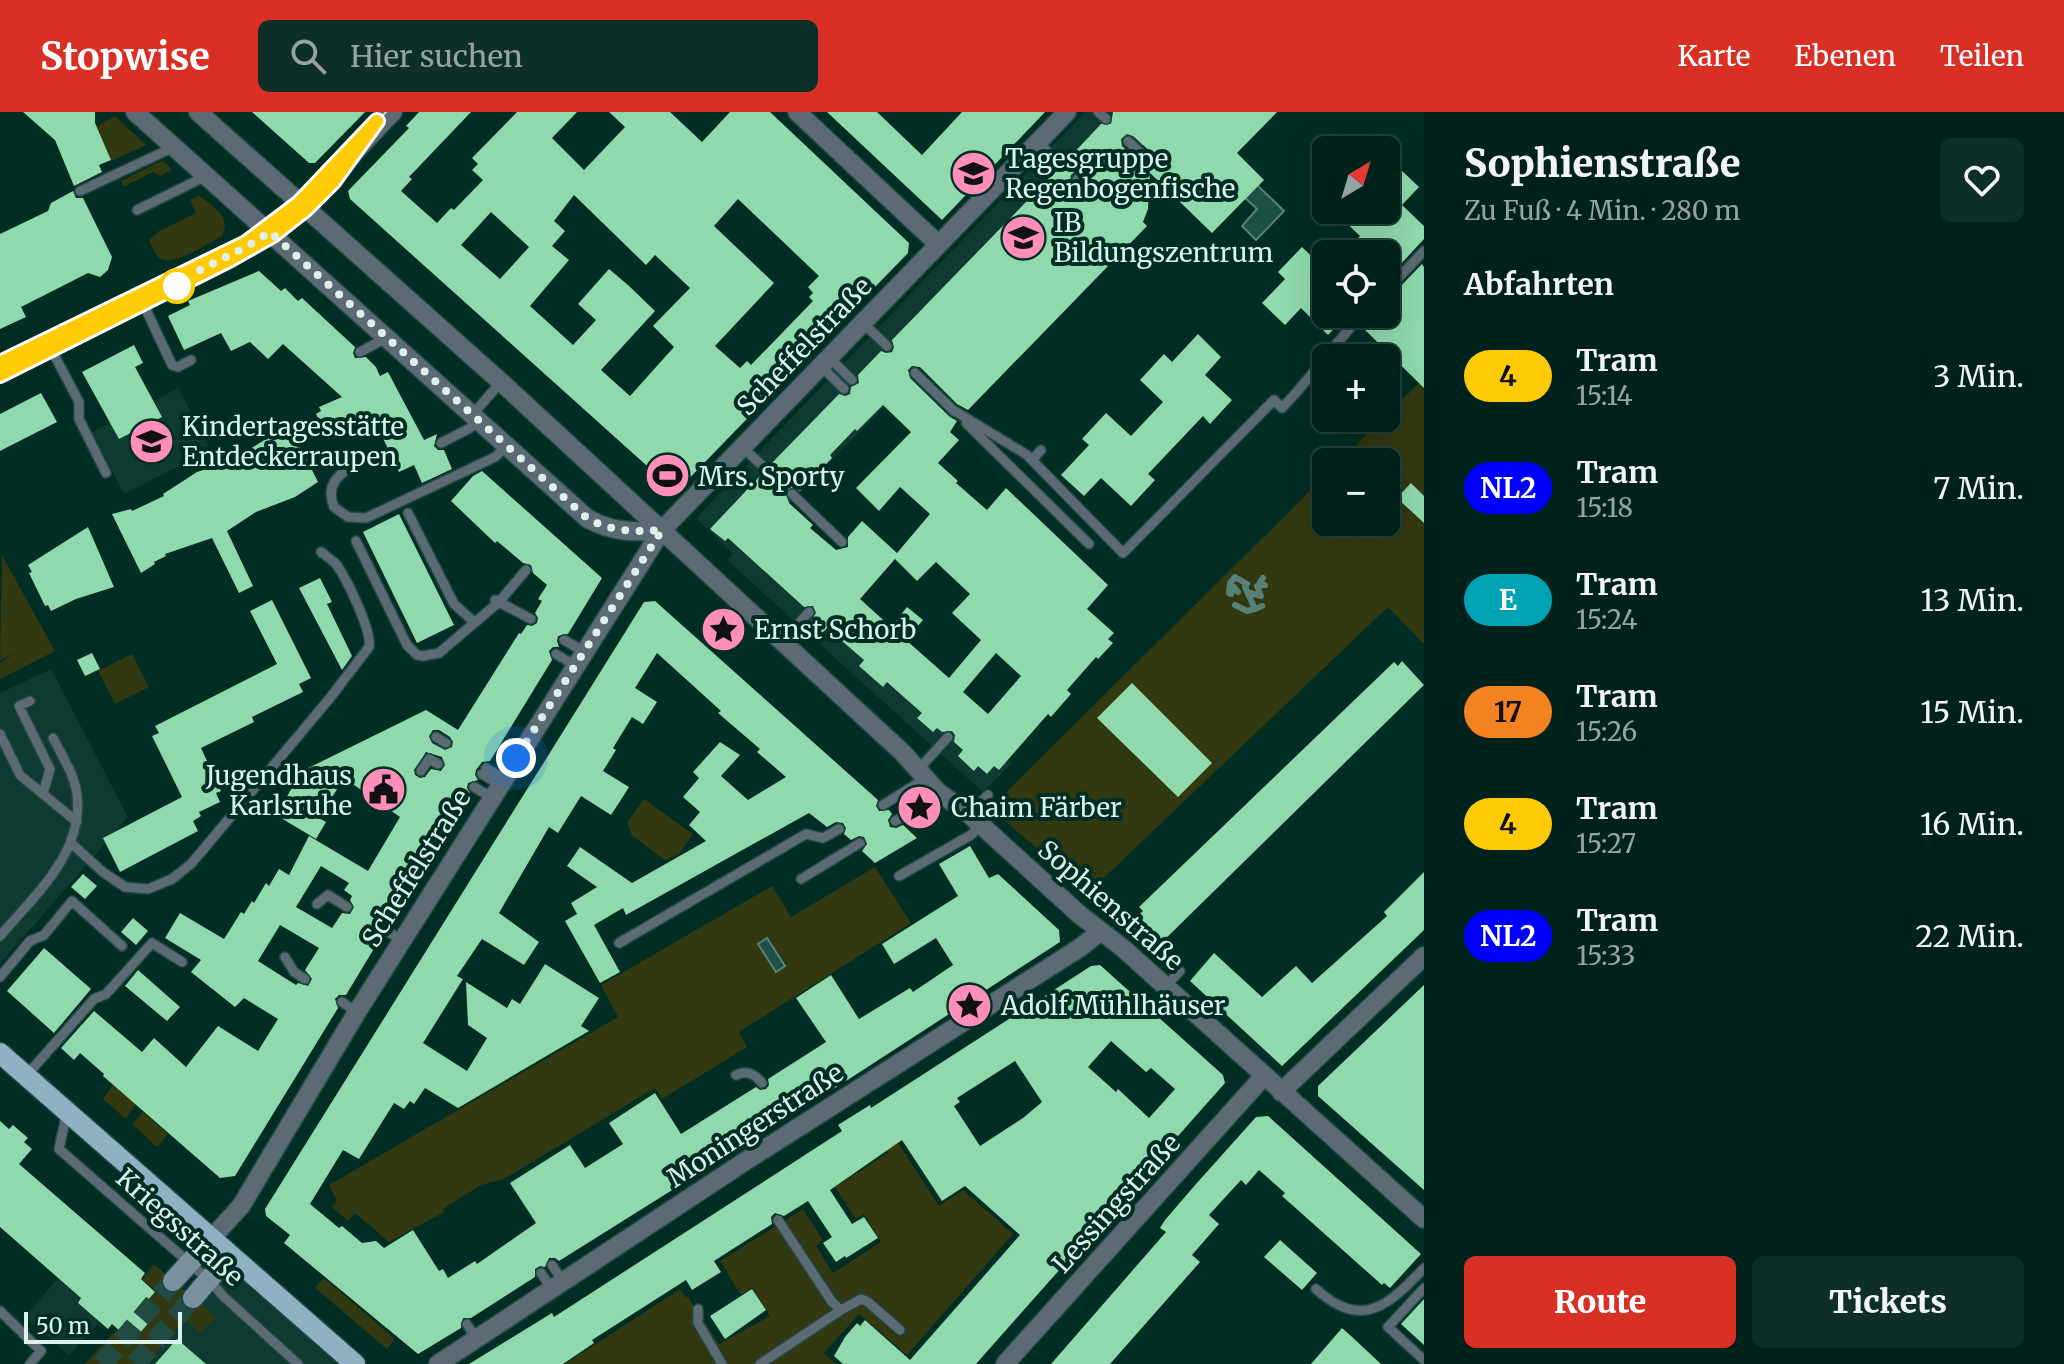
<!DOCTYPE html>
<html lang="de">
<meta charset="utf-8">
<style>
body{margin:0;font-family:Merriweather,serif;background:#0e2f28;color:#f1f3f6;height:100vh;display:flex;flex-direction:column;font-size:30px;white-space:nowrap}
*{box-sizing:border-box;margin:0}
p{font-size:26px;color:#95a4a3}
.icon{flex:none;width:44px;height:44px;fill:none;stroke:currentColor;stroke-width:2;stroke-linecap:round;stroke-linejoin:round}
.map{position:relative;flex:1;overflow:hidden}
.sheet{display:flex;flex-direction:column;background:#00221b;width:640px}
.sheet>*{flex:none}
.badge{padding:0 16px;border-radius:26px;font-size:28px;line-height:52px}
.needle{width:52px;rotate:38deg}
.fabs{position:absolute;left:1312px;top:24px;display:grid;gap:16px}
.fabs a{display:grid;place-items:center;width:88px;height:88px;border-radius:12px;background:#00221b;box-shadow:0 8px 32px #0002,0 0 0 2px #223f3a;font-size:40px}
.scale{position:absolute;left:24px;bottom:20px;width:158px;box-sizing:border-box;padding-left:8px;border:4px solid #dbf1eb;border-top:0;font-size:22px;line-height:28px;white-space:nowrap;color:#dbf1eb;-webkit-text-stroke:6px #002d24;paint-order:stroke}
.you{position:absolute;width:40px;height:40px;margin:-20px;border:6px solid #fff;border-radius:50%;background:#1a73e8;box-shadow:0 0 0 12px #1a73e833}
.map>.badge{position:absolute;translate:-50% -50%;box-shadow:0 0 0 4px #fff}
h2{padding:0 40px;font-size:30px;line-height:72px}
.round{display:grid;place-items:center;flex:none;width:84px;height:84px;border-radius:12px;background:#0e2f28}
.head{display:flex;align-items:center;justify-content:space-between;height:136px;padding:0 40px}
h1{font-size:38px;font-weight:800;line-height:60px}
.primary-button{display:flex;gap:16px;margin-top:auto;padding:16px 40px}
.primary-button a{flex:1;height:92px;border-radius:12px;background:#d93025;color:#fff;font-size:32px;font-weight:800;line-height:92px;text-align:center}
.primary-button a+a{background:#0e2f28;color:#f1f3f6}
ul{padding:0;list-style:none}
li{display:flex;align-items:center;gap:24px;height:112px;padding:0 40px}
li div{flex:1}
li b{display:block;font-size:30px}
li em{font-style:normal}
li .badge{min-width:88px;font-weight:700;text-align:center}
header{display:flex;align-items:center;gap:48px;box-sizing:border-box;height:112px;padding:0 40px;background:#d93025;color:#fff}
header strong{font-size:38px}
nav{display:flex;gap:44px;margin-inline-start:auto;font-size:28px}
.search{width:560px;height:72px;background:#0e2f28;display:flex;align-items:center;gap:20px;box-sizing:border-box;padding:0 28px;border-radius:12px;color:#95a4a3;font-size:30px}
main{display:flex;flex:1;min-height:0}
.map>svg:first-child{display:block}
.built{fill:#0f3a31}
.green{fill:#323810}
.water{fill:#1d5146;stroke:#568178;stroke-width:2}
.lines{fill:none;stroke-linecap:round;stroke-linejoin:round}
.stream{stroke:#568178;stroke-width:6}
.building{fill:#8fd9ac;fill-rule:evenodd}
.secondary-tunnel{stroke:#214a42;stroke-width:20;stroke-dasharray:20 10;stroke-linecap:butt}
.lane-casing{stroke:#1f4840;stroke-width:12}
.street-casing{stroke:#1f4840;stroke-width:21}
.secondary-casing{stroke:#1f4840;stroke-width:23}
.primary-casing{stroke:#1f4840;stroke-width:23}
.lane{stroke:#5c6a73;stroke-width:9}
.street{stroke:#5c6a73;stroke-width:18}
.secondary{stroke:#7a91a0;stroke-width:20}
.primary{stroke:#92b0c3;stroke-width:20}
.tram{stroke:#c1dad4;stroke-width:2}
.line-casing{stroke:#fff;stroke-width:18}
.line{stroke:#ffcb04;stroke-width:12}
.walk{stroke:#dbf1eb;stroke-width:8;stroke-dasharray:0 14.4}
.stop-dot{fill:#fff;stroke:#ffcb04;stroke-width:4}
.labels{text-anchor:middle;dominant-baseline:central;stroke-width:8;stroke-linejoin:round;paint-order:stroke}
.poi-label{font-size:26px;fill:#dbf1eb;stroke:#002d24;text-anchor:start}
.street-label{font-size:26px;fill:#dbf1eb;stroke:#002d24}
</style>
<header>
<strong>Stopwise</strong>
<div class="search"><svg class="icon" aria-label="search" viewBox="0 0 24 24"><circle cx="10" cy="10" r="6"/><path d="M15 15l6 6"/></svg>Hier suchen</div>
<nav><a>Karte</a><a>Ebenen</a><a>Teilen</a></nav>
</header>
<main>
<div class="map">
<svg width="1424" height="1252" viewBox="0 0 1424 1252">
<rect width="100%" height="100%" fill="#002d24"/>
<path class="built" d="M1085 0H1178L758 422 1012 651 983 680 727 448 733 442 696 406Z
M178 276 211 338 124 382 92 320 110 311 104 299 147 277 154 289Z
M51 557 128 705 0 852V581Z
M220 1138 350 1252H121Z
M58 1166 104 1205 69 1243 25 1205Z"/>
<path class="green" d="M115 4 146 33 111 49 97 14Z
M163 48 172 58 160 64 153 60 123 75 121 69Z
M199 83C213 95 232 104 222 124 209 131 171 157 158 145 154 141 152 134 149 128L159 119 196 101 190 88Z
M1424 266V532L1388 495 1088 781 990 696 1326 363V410H1386V350H1339Z
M2 443 55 539 0 567V551L16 540 0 549Z
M132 542 149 575 115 592 98 559Z
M644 687 693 722 679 742 665 748 631 723 627 710Z
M875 755 911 811 739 920 747 935 662 987 655 976 504 1067 481 1073 443 1097 444 1100 389 1130 355 1101 348 1109 332 1095 337 1089 329 1073 618 905 601 873 772 774 791 805Z
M113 973 136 992 126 1007 103 987Z
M143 1000 168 1022 157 1035 132 1012Z
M897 1029 939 1094 963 1078 1013 1122 907 1243 859 1202 824 1241 836 1252H565L680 1177 686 1186 688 1185 719 1232 770 1204 752 1176 741 1183 720 1149 803 1097 823 1128 816 1134 833 1161 881 1130 864 1102 856 1107 835 1075 888 1041 886 1036Z
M154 1152 215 1205 201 1221 185 1207 146 1252H85L112 1222 118 1219 132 1230 161 1198 149 1188 156 1179 142 1167Z
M324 1166 395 1227 387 1237 315 1176Z"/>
<path class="water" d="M1254 70 1284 99 1256 128 1242 114 1257 97 1242 83Z
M767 826 785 854 776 860 758 832Z"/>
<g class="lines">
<path class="stream" d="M1238 480 1234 475 1231 482 1229 481 1230 471 1235 465 1247 472 1245 475 1255 497 1262 494
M1250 481 1261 484 1257 474 1265 473 1260 470 1263 466
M1235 493 1247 499 1255 497"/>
</g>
<path class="building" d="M23 0H95V11L111 48 99 53 102 60 74 74 55 28Z
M252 0H365L315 51H309Z
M419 0H471L409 65 412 67 401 79 437 111 451 96 454 98 483 68 472 58 478 52 472 46 517 0H577L552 26 584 58 625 15 609 0H670L702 30 730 0H770L909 131 908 141 676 380 350 87 348 79 409 16 406 14ZM574 83 646 153 655 143 690 176 653 214 674 235 630 284 601 258 655 199 628 173 609 157 578 192 596 208 573 233 530 194 569 148 552 134 565 119 554 109ZM738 87 819 164 808 175 813 181 809 185 813 189 751 253 747 249 740 256 715 234 774 171 714 114ZM491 100 529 135 500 167 461 133Z
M827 0H877L922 43 962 0H1045L942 108Z
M1113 0H1277L1237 41 1264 68 1212 121 1150 61 1148 97 1143 110 1147 114 968 298 957 292 920 255 912 254 908 258 910 266 950 305 957 309 950 320 959 328 938 351 958 369 956 371 987 398 1006 376 1108 473 1087 497 1114 521 1108 527 1113 531 1098 547 1096 545 1067 578 1071 582 1051 605 1048 602 999 658 994 654 987 662 978 654 974 659 958 644 963 638 954 630 955 623 952 619 942 620 937 616 933 620 917 606 922 601 906 587 887 570 883 575 859 554 864 548 827 516 822 521 810 510 816 501 813 494 804 495 728 426 725 429 710 417 761 363H771L773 358 771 352 839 282 845 284 850 282 851 275 859 271 858 263 881 239 886 241 892 240 894 235 892 228 1056 59 1062 60 1067 58V48L1101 12H1111ZM1127 22 1133 24 1153 42 1154 48 1152 53H1142L1122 34 1121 27ZM1091 48 1097 52 1096 60 1082 74H1072L1070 69 1071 63 1085 50ZM883 293 911 320 856 376 879 399 900 375 930 402 897 441 862 409 848 425V435L836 438 810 416 813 413 789 391 785 379 793 375 800 379 832 346 830 343 855 317 857 319ZM895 447 917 469 936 450 970 482 952 501 981 528 949 566 906 528 923 508 907 495 891 515 860 487ZM996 541 1021 564 988 602 963 580Z
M1397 54 1419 75 1402 93 1424 114V127L1386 168V142H1343L1360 124 1333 98H1386V65Z
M73 79 76 86H83L112 145 108 158 100 165 88 161 21 195 26 205 0 217V122L48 99 51 91Z
M1302 135 1326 158V202H1353L1351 204 1348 202 1328 223 1301 196 1285 213 1262 191 1285 167 1278 160Z
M1422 152 1424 155V276L1362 215 1370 202H1386V186L1391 184Z
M259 159 281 179 285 176 298 189 302 186 355 235 353 241 355 246 366 245 376 255 380 264 388 260 424 328 437 322 434 334 438 338H444L452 357 422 371 414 353 399 360 372 303 332 322 329 317 299 332 318 370 295 385 256 400 227 419 253 474 239 481 212 426 165 442 166 444 154 450 155 452 141 461 112 402 131 397 132 399 164 384 163 382 197 360 231 349 266 327 319 308 316 302 321 299 319 295 342 285 283 232 268 247 250 230 231 239 221 221 184 238 168 204 190 193 188 189Z
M1198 222 1221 245 1205 263 1232 288 1210 312 1203 304 1148 362 1155 368 1131 394 1101 366 1084 384 1061 363 1089 333 1082 327 1106 301 1131 324 1163 290 1140 268 1164 242 1172 250Z
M134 233 143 251 135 255 162 305 119 327 82 260Z
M41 281 57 310 0 339V302Z
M482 359 602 466 568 522 558 524 557 529 559 535H553L549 539 552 548 490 649 482 650 476 658 475 663 478 668 468 671 467 676 470 681 391 810 379 814 378 819 381 825 346 883H339L335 887 338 896 235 1064 220 1066 103 964 104 962 80 941 74 948 61 936 94 899 142 940 154 926 186 955 218 914 258 939 278 907 244 886 235 895 191 860 201 848 165 826 180 801 224 827 241 800 244 802 252 789 254 791 266 771 269 774 279 757 289 763 309 724 368 759 400 705 344 666 319 706 326 710 316 727 276 703 296 669 290 665 426 598 458 618 519 521 521 522 527 513 532 514 537 511 538 506 535 501 542 489 538 487 547 473 533 461 531 453 523 451 497 429 495 431 451 389 473 364ZM433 618H439L450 625 453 630 452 635 445 638 432 631 429 624ZM426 640 442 645 445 653 441 659 431 657 425 665 420 666 415 663 414 658ZM321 754 349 771 344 778 352 784 350 788 354 795 350 802 342 801 332 816 296 795ZM280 813 319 836 305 858 312 867 308 874 298 871 296 873 258 849Z
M1411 371 1424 384V411L1397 386Z
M399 402 454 513 417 531 363 420Z
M88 415 114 475 76 487 51 499 48 493 45 494 29 461 32 460 28 453Z
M320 466 332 490 327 492 352 544 342 558 299 476Z
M272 488 311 566 299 572 303 580 252 605 254 610 201 636 221 679 216 681 220 690 199 700 201 704 193 709 198 719 120 760 103 726 182 685 152 624 159 621 155 614 277 552 250 499Z
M655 489 878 688 876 694 879 699 889 698 892 702 888 708 890 715 896 716 903 713 917 726 875 751 862 739 867 732 864 725 859 724 851 728 844 722 846 716 843 711 836 710 827 715 809 701 626 803 623 796 594 813 620 860 600 871 565 809 577 802 571 791 597 775 567 754 580 735 632 771 706 729 689 713 700 700 683 685 699 666 693 660 720 630 740 643 721 664 748 688 786 665 757 640 760 637 718 601 721 599 657 541 635 576 657 590 643 612 632 605 613 636 616 638 603 659 629 675 624 683 611 703 581 684 558 721 549 715 499 801 539 830 524 853 482 827 457 864 463 867 423 931 467 959 487 926 468 913 466 870 507 896 512 887 520 892 545 852 599 886 581 914 589 919 458 996 425 976 414 992 410 989 404 997 394 991 359 1047 343 1038 310 1092 339 1116 342 1114 362 1131 376 1129 384 1136 413 1118 439 1159 443 1157 448 1166 475 1149 477 1152 536 1111 510 1071 570 1033 585 1056 623 1032 609 1011 655 981 681 1022 756 975 760 978 766 977 769 973 768 967 826 930 796 886 831 863 859 907 910 876 913 880 953 853 936 826 894 852 882 832 958 784 939 752 970 734 989 766 998 762 1059 818 1060 830 843 971 559 1149 555 1146H549L545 1155 540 1154 535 1157V1165L471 1206H463L461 1216 418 1242 284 1131 290 1123 266 1104 265 1097 644 490Z
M92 541 100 557 85 564 77 548Z
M1402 549 1424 573 1154 838 1129 812 1143 799 1139 795 1394 550 1398 554Z
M1132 571 1212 651 1178 685 1097 606Z
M1424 760V818L1282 954 1190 869 1214 841 1262 885 1296 854 1312 871 1387 804 1384 800Z
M83 762 97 774 85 787 71 775Z
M133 806 148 819 136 833 121 820Z
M44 836 91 877 54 921 7 879Z
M1100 853 1223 963 1225 971 976 1252H843L834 1244 845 1225 857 1211 860 1214 865 1208 910 1248 1020 1123 965 1074 942 1089 902 1028 830 1078 852 1112 864 1105 878 1126 846 1146 845 1144 836 1150 823 1131 832 1125 808 1089 784 1104 775 1101 771 1105 772 1112 714 1149 721 1160 692 1178 686 1168 592 1228 594 1231 563 1252H469L552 1201 554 1205 842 1019 838 1013 870 993 871 996 1091 854ZM1111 929 1146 960 1151 956 1175 977 1149 1006 1118 977 1116 980 1088 955ZM1015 949 1042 990 1023 1006 980 1034 954 994 960 990 957 986Z
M138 858 180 895 167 909 125 874Z
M1424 873V1078L1318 984V974Z
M1268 1004 1421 1142 1390 1176 1384 1171 1382 1173 1282 1084 1285 1081 1259 1058 1246 1073 1241 1068 1209 1103 1219 1112 1192 1143 1200 1150 1110 1252H1051L1166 1120 1160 1116 1165 1108 1196 1072 1256 1005Z
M0 1009 9 1017 13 1013 28 1026 24 1030 32 1037 19 1052 145 1161 141 1167 155 1180 148 1188 160 1198 132 1230 112 1212 108 1217 78 1191 81 1186 0 1115Z
M1280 1128 1317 1161 1302 1178 1264 1145Z
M752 1177 766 1198 725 1227 710 1204Z
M1424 1187V1233L1401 1212Z
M1342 1216 1351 1224 1381 1252H1311Z
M177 1227 206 1252H155Z"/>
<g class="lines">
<path class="secondary-tunnel" d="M102 1252 173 1169
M135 1252 193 1186"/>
<defs>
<path id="lane" d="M1098 0 1106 7
M1128 29 1147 47
M1038 30 1061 53
M1077 68 1090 55
M80 79 174 35
M137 98 206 64
M1386 179 1424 139
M141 187 172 253 178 255 191 248
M863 211 887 234
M49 233 79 290V307L106 361
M360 240 386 226
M829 245 852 268
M821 254 844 277
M915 261 955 300
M953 298 1027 343 1123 441 1274 288 1282 296C1311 266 1334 232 1363 202
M472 303 501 270
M966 311 1089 432
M441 331 470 316 478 308
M742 335 766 357
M1032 348 1041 338
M345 359C332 368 328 380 334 395L348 405 366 406 495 345 507 334
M792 382 842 430
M408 401 454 492 473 509
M356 429 407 533 417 543 423 544 439 541 499 490 526 458
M495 488 531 507
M564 528 583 539
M783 529 809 500
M556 542 574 553
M30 589 19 594 50 657 43 682 77 710
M0 622 20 663 43 682
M436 625 446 631
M486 656 503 666
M918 658 948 625
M421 659 429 647 438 652
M482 662 499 672
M474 675 491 685
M883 693 924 667
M969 702 988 683
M895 709 925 693 938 680
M71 731 103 760 125 775 148 777 172 767 191 752 330 586 369 535C372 519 347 467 336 452 332 448 326 444 321 440
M899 764 971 723 981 713
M801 767 860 731
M317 792 328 783 347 795
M385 818 402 828
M0 824C34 784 84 741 77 683 75 663 62 644 53 626
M619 831 806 722 823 726 839 717
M285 845 294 860 305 867
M0 865 30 829 44 823 72 789 122 834
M1165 875 1180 859
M342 890 357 900
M736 963C747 958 755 962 762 971
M26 964 94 887 106 882 152 831 182 850
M67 1000 59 1037 209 1168 224 1185 298 1252
M552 1153 563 1170
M541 1161 552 1177
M1424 1176 1388 1215 1424 1248
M1316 1177C1362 1219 1389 1193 1424 1156
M698 1197V1211L722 1252
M841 1198 861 1187 868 1190 900 1218
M0 1199 41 1239 30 1252
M467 1212 476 1227
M760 1252 841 1198 832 1190 778 1108"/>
<path id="street" d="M135 0 588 407C613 420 634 421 662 418
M198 0 501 270 903 641 938 680 969 702 1080 803 1124 837 1424 1107
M797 0 938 132
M0 257 248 134C304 98 346 48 393 0
M1281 980 1424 844
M211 1127 241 1094 357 900 662 418 1067 0
M438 1252 741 1052 1081 835 1101 819
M1005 1252 1264 964"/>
<path id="secondary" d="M173 1169 211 1127
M193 1186 230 1143"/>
<path id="primary" d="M0 941 355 1252"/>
</defs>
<use href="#lane" class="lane-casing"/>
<use href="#street" class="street-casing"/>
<use href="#secondary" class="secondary-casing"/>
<use href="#primary" class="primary-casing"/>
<use href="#lane" class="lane"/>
<use href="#street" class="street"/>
<use href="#secondary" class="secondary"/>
<use href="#primary" class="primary"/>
<path class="tram" d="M0 251 246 131C300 96 341 46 386 0"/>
</g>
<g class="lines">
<defs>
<path id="line" d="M0 251 246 131 299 91 377 9 333 70 306 97 273 123 229 148 0 263"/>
</defs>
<use href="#line" class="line-casing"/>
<use href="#line" class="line"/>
<path class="walk" d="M177 174 182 167 248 134 270 120 588 407C613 420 634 420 662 418L516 646"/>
</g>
<defs>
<symbol id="school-disc" viewBox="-11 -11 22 22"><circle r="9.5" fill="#ff8eba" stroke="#002d24"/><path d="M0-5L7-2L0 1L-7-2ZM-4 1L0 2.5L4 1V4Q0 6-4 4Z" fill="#111"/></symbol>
<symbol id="stadium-disc" viewBox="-11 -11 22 22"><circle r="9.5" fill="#ff8eba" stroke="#002d24"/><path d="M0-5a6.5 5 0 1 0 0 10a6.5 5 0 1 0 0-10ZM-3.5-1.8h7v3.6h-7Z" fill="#111"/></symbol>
<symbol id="sight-disc" viewBox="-11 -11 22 22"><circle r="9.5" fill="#ff8eba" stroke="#002d24"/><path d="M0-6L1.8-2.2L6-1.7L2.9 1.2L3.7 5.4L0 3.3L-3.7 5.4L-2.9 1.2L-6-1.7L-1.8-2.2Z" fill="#111"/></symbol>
<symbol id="civic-disc" viewBox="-11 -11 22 22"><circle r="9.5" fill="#ff8eba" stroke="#002d24"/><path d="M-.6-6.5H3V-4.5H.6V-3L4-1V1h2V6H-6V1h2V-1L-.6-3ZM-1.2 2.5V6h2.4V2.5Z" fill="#111"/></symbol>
</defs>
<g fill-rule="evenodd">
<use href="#school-disc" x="948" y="36" width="51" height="51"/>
<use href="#school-disc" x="998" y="100" width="51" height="51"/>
<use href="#school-disc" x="126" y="304" width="51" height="51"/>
<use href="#stadium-disc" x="642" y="338" width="51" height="51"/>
<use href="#sight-disc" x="698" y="492" width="51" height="51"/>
<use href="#civic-disc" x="358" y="652" width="51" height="51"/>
<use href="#sight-disc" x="894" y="670" width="51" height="51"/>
<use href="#sight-disc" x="944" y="868" width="51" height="51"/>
</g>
<circle class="stop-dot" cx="177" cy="174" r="16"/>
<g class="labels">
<g class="poi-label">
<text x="1005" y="46">Tagesgruppe<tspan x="1005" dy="30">Regenbogenfische</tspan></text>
<text x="1054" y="110">IB<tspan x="1054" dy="30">Bildungszentrum</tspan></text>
<text x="182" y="314">Kindertagesstätte<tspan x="182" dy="30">Entdeckerraupen</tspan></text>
<text x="698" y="364">Mrs. Sporty</text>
<text x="754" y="517">Ernst Schorb</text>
<text x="352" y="663" text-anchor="end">Jugendhaus<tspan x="352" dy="30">Karlsruhe</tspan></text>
<text x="951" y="695">Chaim Färber</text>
<text x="1001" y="893">Adolf Mühlhäuser</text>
</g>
<g class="street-label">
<text transform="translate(804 234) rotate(-46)">Scheffelstraße</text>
<text transform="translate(416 756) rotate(-58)">Scheffelstraße</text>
<text transform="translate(1111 793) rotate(41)">Sophienstraße</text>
<text transform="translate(755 1013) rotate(-33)">Moningerstraße</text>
<text transform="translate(1116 1091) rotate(-48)">Lessingstraße</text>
<text transform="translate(180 1115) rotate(42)">Kriegsstraße</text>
</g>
</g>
</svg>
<div class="fabs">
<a><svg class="needle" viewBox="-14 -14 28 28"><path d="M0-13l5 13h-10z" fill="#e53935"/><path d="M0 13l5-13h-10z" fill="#95a4a3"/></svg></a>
<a><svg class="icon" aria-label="locate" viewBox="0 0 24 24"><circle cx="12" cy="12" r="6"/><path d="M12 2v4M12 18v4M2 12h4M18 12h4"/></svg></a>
<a>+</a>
<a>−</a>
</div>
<div class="scale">50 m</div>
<div class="you" style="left:516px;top:646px"></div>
</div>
<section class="sheet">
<div class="head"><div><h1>Sophienstraße</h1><p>Zu Fuß · 4 Min. · 280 m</p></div><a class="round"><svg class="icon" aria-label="heart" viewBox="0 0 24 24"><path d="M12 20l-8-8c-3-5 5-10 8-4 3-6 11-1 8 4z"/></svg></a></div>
<h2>Abfahrten</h2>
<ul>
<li><span class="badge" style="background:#ffcb04;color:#111">4</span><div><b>Tram</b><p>15:14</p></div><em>3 Min.</em></li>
<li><span class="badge" style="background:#00f;color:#fff">NL2</span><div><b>Tram</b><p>15:18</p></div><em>7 Min.</em></li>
<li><span class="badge" style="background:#00a3b4;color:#fff">E</span><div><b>Tram</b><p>15:24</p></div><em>13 Min.</em></li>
<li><span class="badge" style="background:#f58220;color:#111">17</span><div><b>Tram</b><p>15:26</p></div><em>15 Min.</em></li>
<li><span class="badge" style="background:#ffcb04;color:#111">4</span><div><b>Tram</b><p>15:27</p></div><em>16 Min.</em></li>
<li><span class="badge" style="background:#00f;color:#fff">NL2</span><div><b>Tram</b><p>15:33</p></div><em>22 Min.</em></li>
</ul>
<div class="primary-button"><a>Route</a><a>Tickets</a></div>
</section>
</main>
